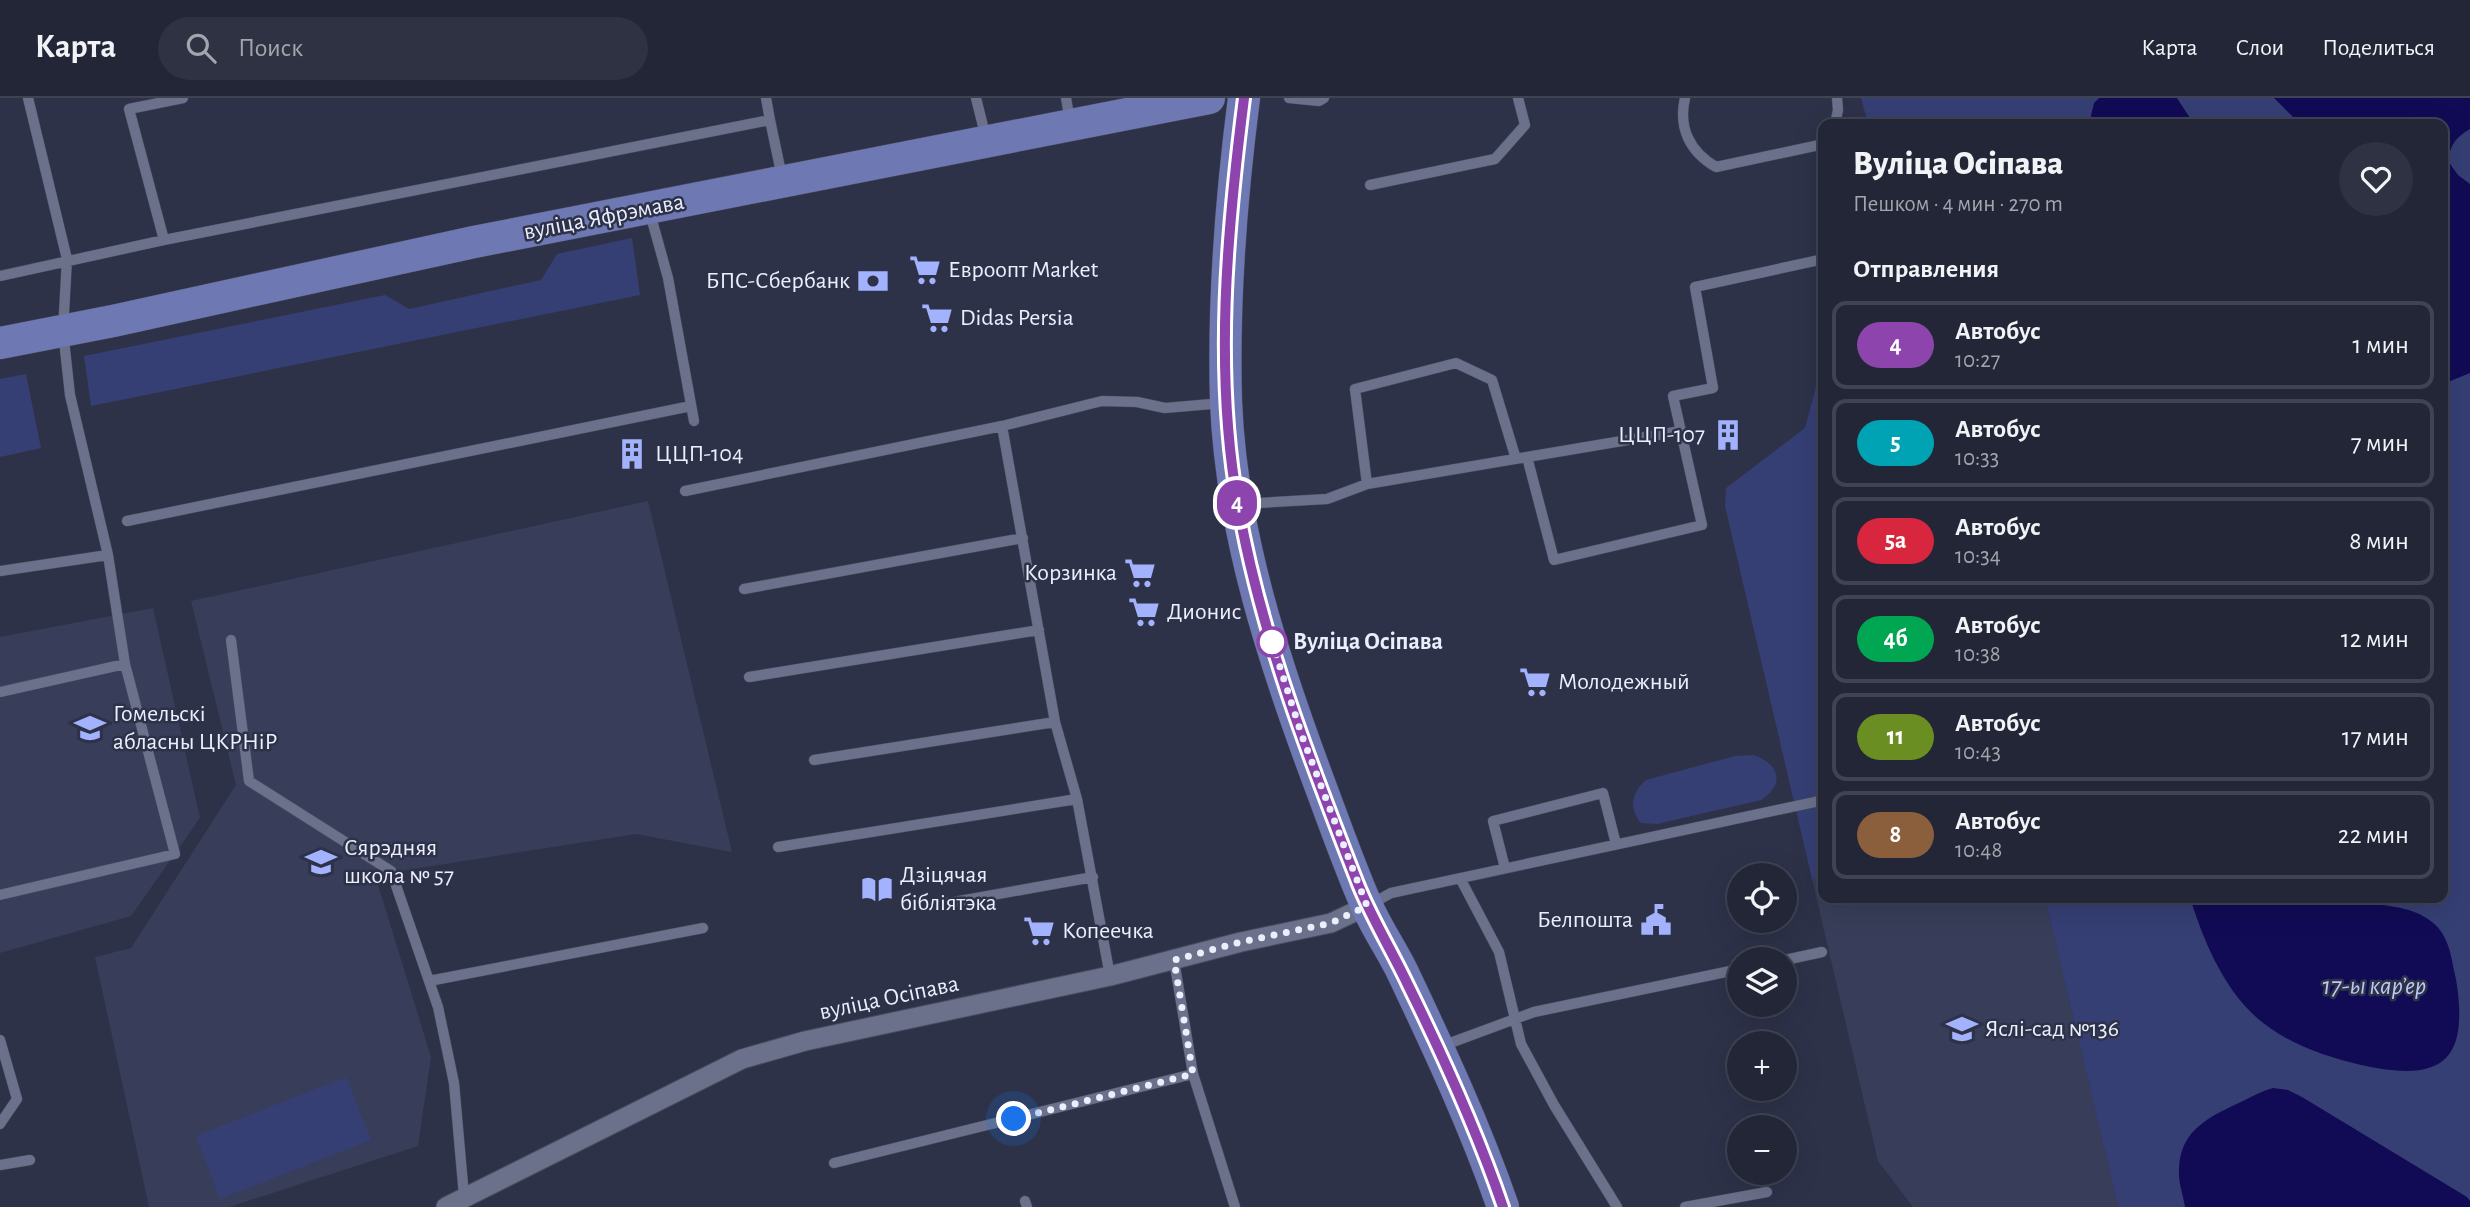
<!DOCTYPE html>
<html lang="ru">
<meta charset="utf-8">
<style>
body{margin:0;font-family:"Alegreya Sans",sans-serif;background:#2e3242;color:#f1f3f6;height:100vh;display:flex;flex-direction:column;font-size:26px;white-space:nowrap}
*{box-sizing:border-box;margin:0}
p{font-size:23px;color:#a2a5ad}
.icon{flex:none;width:38px;height:38px;fill:none;stroke:currentColor;stroke-width:2;stroke-linecap:round;stroke-linejoin:round}
.map{position:relative;flex:1;overflow:hidden}
.sheet{position:absolute;left:1818px;top:21px;width:630px;height:784px;display:flex;flex-direction:column;background:#222637;border-radius:14px;box-shadow:0 7px 28px #0002,0 0 0 2px #3f4352}
.sheet>*{flex:none}
.badge{padding:0 14px;border-radius:23px;font-size:24px;line-height:46px}
.tools{position:absolute;left:1727px;top:765px;display:grid;gap:14px}
.tools a{display:grid;place-items:center;width:70px;height:70px;border-radius:50%;background:#222637;box-shadow:0 7px 28px #0002,0 0 0 2px #3f4352;font-size:35px}
.you{position:absolute;width:35px;height:35px;margin:-18px;border:5px solid #fff;border-radius:50%;background:#1a73e8;box-shadow:0 0 0 10px #1a73e833}
.map>.badge{position:absolute;translate:-50% -50%;box-shadow:0 0 0 4px #fff}
h2{padding:0 35px;font-size:26px;line-height:63px}
.round{display:grid;place-items:center;flex:none;width:74px;height:74px;border-radius:37px;background:#2e3242}
.headline{display:flex;align-items:center;justify-content:space-between;height:119px;padding:0 35px}
h1{font-size:33px;font-weight:800;line-height:52px}
ul{padding:0;list-style:none}
li{display:flex;align-items:center;gap:21px;height:88px;margin:0 14px 10px;padding:0 21px;border:4px solid #3f4352;border-radius:14px}
li div{flex:1}
li b{display:block;font-size:26px}
li em{font-style:normal}
li .badge{min-width:77px;font-weight:700;text-align:center}
header{display:flex;align-items:center;gap:42px;box-sizing:border-box;height:98px;padding:0 35px;background:#222637;border-bottom:2px solid #3f4352}
header strong{font-size:33px}
nav{display:flex;gap:38px;margin-inline-start:auto;font-size:24px}
.search{width:490px;height:63px;background:#2e3242;display:flex;align-items:center;gap:18px;box-sizing:border-box;padding:0 24px;border-radius:38px;color:#a2a5ad;font-size:26px}
.map>svg:first-child{display:block}
.built{fill:#383e59}
.green{fill:#363f74}
.water{fill:#110b56}
.lines{fill:none;stroke-linecap:round;stroke-linejoin:round}
.lane-casing{stroke:#494d60;stroke-width:11}
.street-casing{stroke:#494d60;stroke-width:21}
.primary-casing{stroke:#494d60;stroke-width:33}
.lane{stroke:#6b718a;stroke-width:10}
.street{stroke:#6b718a;stroke-width:19}
.primary{stroke:#6e79b3;stroke-width:32}
.line-casing{stroke:#fff;stroke-width:16}
.line{stroke:#8e44ad;stroke-width:10}
.walk{stroke:#ebeefd;stroke-width:7;stroke-dasharray:0 12.6}
.stop-dot{fill:#fff;stroke:#8e44ad;stroke-width:3.5}
.labels{text-anchor:middle;dominant-baseline:central;stroke-width:5;stroke-linejoin:round;paint-order:stroke}
.street-label{font-size:24px;fill:#ebeefd;stroke:#2d3249}
.poi-label{font-size:24px;fill:#ebeefd;stroke:#2d3249;text-anchor:start}
.stop-label{font-size:24px;font-weight:bold;fill:#ebeefd;stroke:#2d3249;text-anchor:start}
.water-label{font-size:26px;font-style:italic;fill:#bec8f4;stroke:#2d3249}
</style>
<header>
<strong>Карта</strong>
<div class="search"><svg class="icon" aria-label="search" viewBox="0 0 24 24"><circle cx="10" cy="10" r="6"/><path d="M15 15l6 6"/></svg>Поиск</div>
<nav><a>Карта</a><a>Слои</a><a>Поделиться</a></nav>
</header>
<div class="map">
<svg width="2470" height="1109" viewBox="0 0 2470 1109">
<rect width="100%" height="100%" fill="#2d3249"/>
<path class="built" d="M648 403 732 754 636 736 375 777 431 959 418 1048 229 1109H149L95 859 131 850 236 687 191 503Z
M153 510 200 720 131 818 0 855V539Z
M1823 779 1824 800H2045L2118 1109H1913L1878 1063 1812 781Z"/>
<path class="green" d="M1861 0H2470V1109H2118L2045 800H2443V26H1868Z
M632 140 640 197 91 308 84 258 385 197 409 211 541 182 557 156Z
M1823 263V779L1812 781 1725 408 1726 390 1805 330Z
M26 276 41 350 0 359V281Z
M1753 657C1779 665 1786 686 1761 702L1657 726 1641 725C1628 710 1632 694 1646 682L1735 658Z
M346 979 371 1042 220 1101 196 1038Z"/>
<path class="water" d="M2099 0H2177L2194 26H2089L2094 5Z
M2274 0H2470V31C2456 39 2450 47 2448 63L2458 77 2470 86V275L2443 286V26H2300Z
M2190 800H2352C2379 810 2409 805 2432 824 2450 838 2451 860 2456 881 2470 967 2439 984 2361 967 2323 958 2285 945 2256 919 2222 888 2204 843 2190 800Z
M2273 990 2288 992 2302 999 2467 1099 2470 1103V1109H2185C2183 1096 2178 1084 2179 1071 2180 1031 2211 1018 2243 1003 2253 998 2262 993 2273 990Z"/>
<g class="lines">
<defs>
<path id="lane" d="M766 0 770 22
M976 0 986 40
M1066 0 1070 23
M1289 0 1319 3 1324 0
M1685 0C1678 30 1690 54 1716 69L1824 46
M1835 26 1838 12 1837 0
M1370 87 1495 61 1525 27 1518 0
M650 115 668 180 694 323
M164 142 129 11 183 0
M0 178 164 142 770 22 782 79
M1002 328 1055 624 1077 701 1110 878
M1527 359 1681 333
M1367 386 1355 291 1456 265 1492 282 1516 361
M685 393 1002 328 1102 303 1137 304 1165 310 1223 305
M1241 406 1327 401 1367 386 1527 359 1554 462 1702 427 1673 298 1713 290 1695 189 1824 161
M127 423 691 308
M0 473 108 457
M744 491 1023 440
M231 542 249 683 391 773 438 909 454 985 464 1098
M749 579 1039 532
M0 594 125 566
M814 662 1055 624
M778 749 1077 701
M1505 770 1493 723 1603 695 1616 746
M1460 780 1499 854 1521 946 1554 1007 1617 1109
M0 797 175 756 125 566 108 457 70 297 63 233 67 161 28 0
M1371 806 1391 795 1824 702
M937 807 1093 779
M1785 862 1822 854
M429 883 703 830
M0 942 17 1001 0 1026
M1442 948 1534 914 1740 871
M1193 976 1235 1109
M834 1065 1193 976 1174 862
M0 1067 30 1062
M1025 1103 1027 1109
M1685 1109 1767 1094"/>
<path id="street" d="M446 1109 742 961 805 943 1110 878 1241 844 1331 825 1367 808"/>
<path id="primary" d="M1244 0C1231 101 1223 201 1226 303 1231 434 1274 564 1320 687 1335 727 1349 767 1366 806 1376 829 1391 851 1402 873 1439 951 1475 1028 1503 1109
M0 245 113 223 474 144 1209 0"/>
</defs>
<use href="#lane" class="lane-casing"/>
<use href="#street" class="street-casing"/>
<use href="#primary" class="primary-casing"/>
<use href="#lane" class="lane"/>
<use href="#street" class="street"/>
<use href="#primary" class="primary"/>
</g>
<g class="lines">
<defs>
<path id="line" d="M1244 0C1227 133 1214 274 1238 407 1261 538 1310 663 1358 786 1372 821 1392 853 1408 887 1444 960 1477 1033 1503 1109"/>
</defs>
<use href="#line" class="line-casing"/>
<use href="#line" class="line"/>
<path class="walk" d="M1014 1021 1193 976 1174 862 1241 844 1331 825 1367 808 1302 638 1272 544"/>
</g>
<defs>
<symbol id="supermarket-bare" viewBox="-9 -9 18 18"><path d="M-6-5.5h2.5l.6 2H6L4.5 2H-2.5L-4.4-4H-6ZM-1.5 3.2a1.3 1.3 0 1 0 .1 0ZM3 3.2a1.3 1.3 0 1 0 .1 0Z" fill="#a2b2fd" stroke="#2d3249" stroke-width="2.5" paint-order="stroke"/></symbol>
<symbol id="bank-bare" viewBox="-9 -9 18 18"><path d="M-6-4H6V4H-6ZM0-2.3a2.3 2.3 0 1 0 0 4.6a2.3 2.3 0 1 0 0-4.6Z" fill="#a2b2fd" stroke="#2d3249" stroke-width="2.5" paint-order="stroke"/></symbol>
<symbol id="building-bare" viewBox="-9 -9 18 18"><path d="M-4-6H4V6H1V3H-1V6H-4ZM-2.5-4.3h1.7v1.8h-1.7ZM.8-4.3h1.7v1.8H.8ZM-2.5-1h1.7V.8h-1.7ZM.8-1h1.7V.8H.8Z" fill="#a2b2fd" stroke="#2d3249" stroke-width="2.5" paint-order="stroke"/></symbol>
<symbol id="school-bare" viewBox="-9 -9 18 18"><path d="M0-5L7-2L0 1L-7-2ZM-4 1L0 2.5L4 1V4Q0 6-4 4Z" fill="#a2b2fd" stroke="#2d3249" stroke-width="2.5" paint-order="stroke"/></symbol>
<symbol id="library-bare" viewBox="-9 -9 18 18"><path d="M-6-4Q-3-5.5-.7-3.5V5Q-3 3-6 4ZM6-4Q3-5.5 .7-3.5V5Q3 3 6 4Z" fill="#a2b2fd" stroke="#2d3249" stroke-width="2.5" paint-order="stroke"/></symbol>
<symbol id="civic-bare" viewBox="-9 -9 18 18"><path d="M-.6-6.5H3V-4.5H.6V-3L4-1V1h2V6H-6V1h2V-1L-.6-3ZM-1.2 2.5V6h2.4V2.5Z" fill="#a2b2fd" stroke="#2d3249" stroke-width="2.5" paint-order="stroke"/></symbol>
</defs>
<g fill-rule="evenodd">
<use href="#supermarket-bare" x="903" y="150" width="44" height="44"/>
<use href="#bank-bare" x="851" y="161" width="44" height="44"/>
<use href="#supermarket-bare" x="915" y="198" width="44" height="44"/>
<use href="#building-bare" x="1706" y="315" width="44" height="44"/>
<use href="#building-bare" x="610" y="334" width="44" height="44"/>
<use href="#supermarket-bare" x="1118" y="453" width="44" height="44"/>
<use href="#supermarket-bare" x="1122" y="492" width="44" height="44"/>
<use href="#supermarket-bare" x="1513" y="562" width="44" height="44"/>
<use href="#school-bare" x="68" y="608" width="44" height="44"/>
<use href="#school-bare" x="299" y="742" width="44" height="44"/>
<use href="#library-bare" x="855" y="769" width="44" height="44"/>
<use href="#civic-bare" x="1634" y="800" width="44" height="44"/>
<use href="#supermarket-bare" x="1017" y="811" width="44" height="44"/>
<use href="#school-bare" x="1940" y="909" width="44" height="44"/>
</g>
<circle class="stop-dot" cx="1272" cy="544" r="14"/>
<g class="labels">
<g class="street-label">
<text transform="translate(604 119) rotate(-11)">вуліца Яфрэмава</text>
<text transform="translate(889 900) rotate(-12)">вуліца Осіпава</text>
</g>
<g class="poi-label">
<text x="948" y="172">Евроопт Market</text>
<text x="850" y="183" text-anchor="end">БПС-Сбербанк</text>
<text x="960" y="220">Didas Persia</text>
<text x="1705" y="337" text-anchor="end">ЦЦП-107</text>
<text x="655" y="356">ЦЦП-104</text>
<text x="1117" y="475" text-anchor="end">Корзинка</text>
<text x="1167" y="514">Дионис</text>
<text x="1558" y="584">Молодежный</text>
<text x="113" y="616">Гомельскі<tspan x="113" dy="28">абласны ЦКРНіР</tspan></text>
<text x="344" y="750">Сярэдняя<tspan x="344" dy="28">школа № 57</tspan></text>
<text x="900" y="777">Дзіцячая<tspan x="900" dy="28">бібліятэка</tspan></text>
<text x="1633" y="822" text-anchor="end">Белпошта</text>
<text x="1062" y="833">Копеечка</text>
<text x="1985" y="931">Яслі-сад №136</text>
</g>
<g class="stop-label">
<text x="1293" y="544">Вуліца Осіпава</text>
</g>
<g class="water-label">
<text x="2374" y="888">17-ы кар’ер</text>
</g>
</g>
</svg>
<div class="tools">
<a><svg class="icon" aria-label="locate" viewBox="0 0 24 24"><circle cx="12" cy="12" r="6"/><path d="M12 2v4M12 18v4M2 12h4M18 12h4"/></svg></a>
<a><svg class="icon" aria-label="layers" viewBox="0 0 24 24"><path d="M12 4l9 5-9 5-9-5zM3 14l9 5 9-5"/></svg></a>
<a>+</a>
<a>−</a>
</div>
<div class="you" style="left:1014px;top:1021px"></div>
<b class="badge" style="left:1237px;top:405px;background:#8e44ad;color:#fff">4</b>
<section class="sheet">
<div class="headline"><div><h1>Вуліца Осіпава</h1><p>Пешком · 4 мин · 270 m</p></div><a class="round"><svg class="icon" aria-label="heart" viewBox="0 0 24 24"><path d="M12 20l-8-8c-3-5 5-10 8-4 3-6 11-1 8 4z"/></svg></a></div>
<h2>Отправления</h2>
<ul>
<li><span class="badge" style="background:#8e44ad;color:#fff">4</span><div><b>Автобус</b><p>10:27</p></div><em>1 мин</em></li>
<li><span class="badge" style="background:#00a3b4;color:#fff">5</span><div><b>Автобус</b><p>10:33</p></div><em>7 мин</em></li>
<li><span class="badge" style="background:#d7263d;color:#fff">5а</span><div><b>Автобус</b><p>10:34</p></div><em>8 мин</em></li>
<li><span class="badge" style="background:#00a651;color:#fff">4б</span><div><b>Автобус</b><p>10:38</p></div><em>12 мин</em></li>
<li><span class="badge" style="background:#6b8e23;color:#fff">11</span><div><b>Автобус</b><p>10:43</p></div><em>17 мин</em></li>
<li><span class="badge" style="background:#8b5e3c;color:#fff">8</span><div><b>Автобус</b><p>10:48</p></div><em>22 мин</em></li>
</ul>
</section>
</div>
